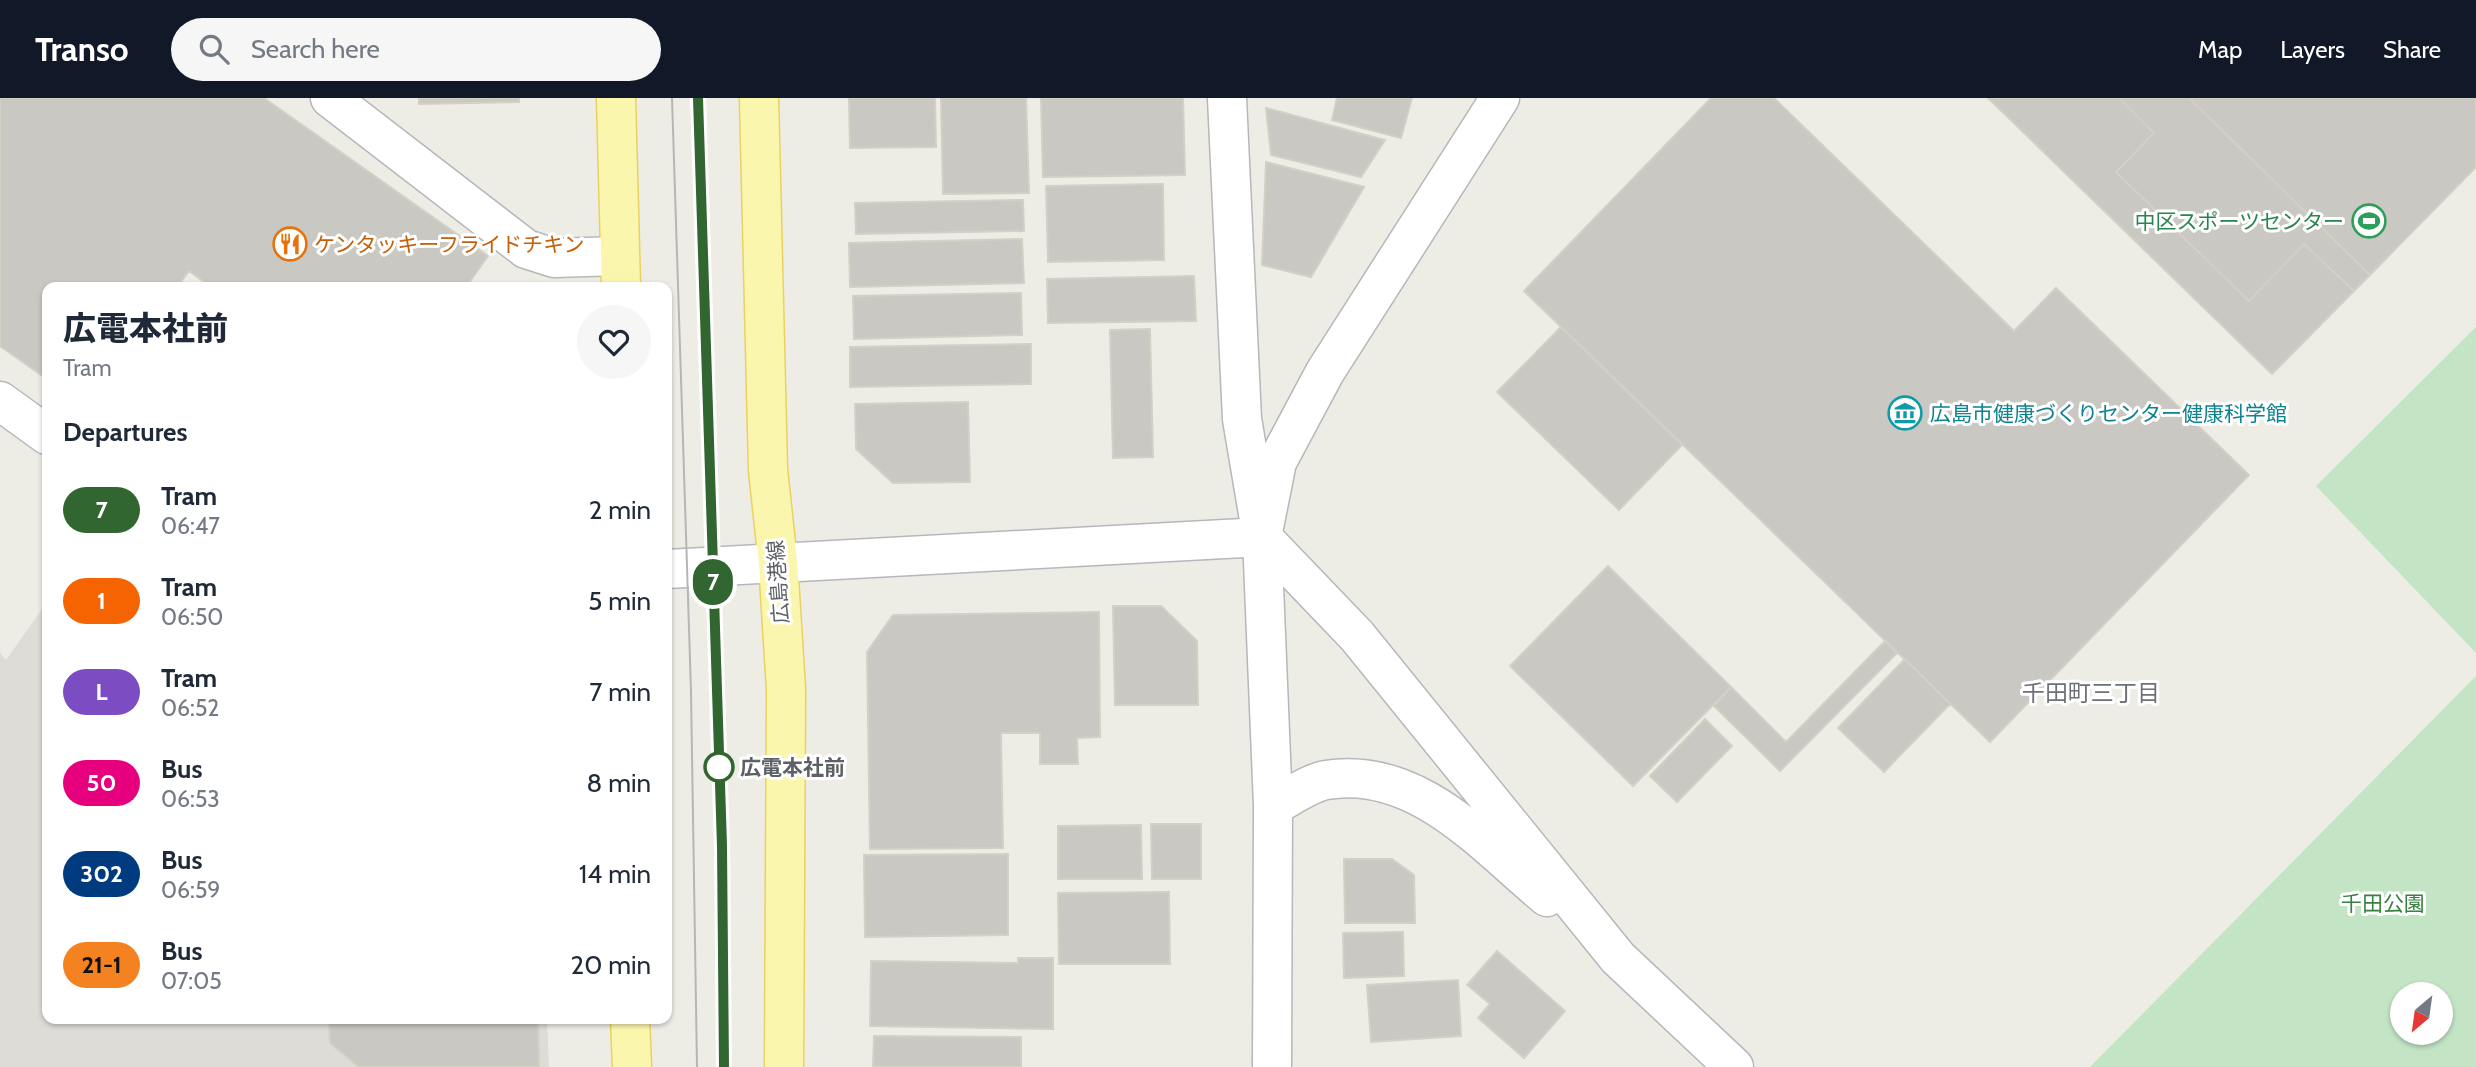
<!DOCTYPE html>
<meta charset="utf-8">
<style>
body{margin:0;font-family:Cabin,"Noto Sans JP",sans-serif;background:#f6f6f7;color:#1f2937;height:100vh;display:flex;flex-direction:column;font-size:26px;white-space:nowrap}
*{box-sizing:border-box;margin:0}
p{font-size:23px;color:#747a83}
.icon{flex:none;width:38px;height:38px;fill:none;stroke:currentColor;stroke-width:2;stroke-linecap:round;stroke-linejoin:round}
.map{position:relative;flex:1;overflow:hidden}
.drawer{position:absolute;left:42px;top:184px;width:630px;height:742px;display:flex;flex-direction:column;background:#fff;border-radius:14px;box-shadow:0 2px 5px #0004}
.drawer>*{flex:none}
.badge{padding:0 14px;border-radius:23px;font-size:24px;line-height:46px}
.needle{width:46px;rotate:209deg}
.fabs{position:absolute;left:2390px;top:884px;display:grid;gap:14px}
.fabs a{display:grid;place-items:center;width:63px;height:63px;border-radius:50%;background:#fff;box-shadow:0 2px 5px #0004;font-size:35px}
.map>.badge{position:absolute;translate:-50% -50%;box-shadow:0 0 0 4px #fff}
h2{padding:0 21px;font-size:26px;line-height:63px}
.round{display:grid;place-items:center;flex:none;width:74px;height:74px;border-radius:37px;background:#f6f6f7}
.head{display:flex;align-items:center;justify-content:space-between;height:119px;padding:0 21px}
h1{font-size:33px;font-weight:800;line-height:52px}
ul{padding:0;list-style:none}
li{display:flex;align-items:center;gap:21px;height:91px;padding:0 21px}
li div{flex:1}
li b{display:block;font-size:26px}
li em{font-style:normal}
li .badge{min-width:77px;font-weight:700;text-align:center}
header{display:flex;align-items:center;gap:42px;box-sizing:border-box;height:98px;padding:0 35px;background:#111827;color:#fff}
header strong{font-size:33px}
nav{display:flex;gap:38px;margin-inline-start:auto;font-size:24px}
.search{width:490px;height:63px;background:#f6f6f7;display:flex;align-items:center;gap:18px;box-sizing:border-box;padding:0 24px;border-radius:38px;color:#747a83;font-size:26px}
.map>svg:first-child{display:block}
.industrial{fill:#dddcd7}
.green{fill:#c3e5c6;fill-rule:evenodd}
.building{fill:#cac8c2;stroke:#d3d0c4;stroke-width:2}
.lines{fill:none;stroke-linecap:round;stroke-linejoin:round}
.minor-casing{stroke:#b5b7bb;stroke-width:41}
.major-casing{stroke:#ebd161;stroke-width:41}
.minor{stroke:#fff;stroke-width:38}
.major{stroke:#fbf6ad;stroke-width:38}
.tram{stroke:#b5b6b6;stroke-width:2}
.line-casing{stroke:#fff;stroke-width:16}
.line{stroke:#316631;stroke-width:10}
.stop-dot{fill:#fff;stroke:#316631;stroke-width:3.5}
.labels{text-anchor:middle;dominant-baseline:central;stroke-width:6;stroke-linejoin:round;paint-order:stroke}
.leisure-label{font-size:21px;fill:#27864d;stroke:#fff;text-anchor:end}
.food-label{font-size:21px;fill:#c56008;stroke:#fff;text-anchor:start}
.culture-label{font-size:21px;fill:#0d838f;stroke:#fff;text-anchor:start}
.street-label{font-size:21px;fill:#5d6065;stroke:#fff}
.stop-label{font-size:21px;font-weight:bold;fill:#5d6065;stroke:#fff;text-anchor:start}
.park-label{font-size:21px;fill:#388141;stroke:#fff}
.neighbourhood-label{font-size:23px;fill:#6e7177;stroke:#fff}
</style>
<header>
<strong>Transo</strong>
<div class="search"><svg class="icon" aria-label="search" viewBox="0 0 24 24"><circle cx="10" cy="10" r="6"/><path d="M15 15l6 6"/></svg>Search here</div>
<nav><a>Map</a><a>Layers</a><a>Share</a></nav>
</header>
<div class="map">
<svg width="2476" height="969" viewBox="0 0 2476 969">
<rect width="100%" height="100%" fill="#eeede5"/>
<path class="industrial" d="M47 504V920L547 921 549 969H0V555L6 562Z"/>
<path class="green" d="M2476 229V555L2316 388Z
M2476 578V969H2090ZM2403 896H2441V934H2403Z"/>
<path class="building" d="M0 0H264L488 158 466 189H211L189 173 177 189H47V281L0 248Z
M419 0H519V4L419 6Z
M849 0H935L936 49 850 50Z
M941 0H1026L1029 95 943 96Z
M1041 0H1183L1185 77 1043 79Z
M1337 0H1412L1401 40 1332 22Z
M1711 0H1774L2014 233 2056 190 2249 377 1990 644 1524 193Z
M1988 0H2119L2154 35 2116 74 2249 203 2304 146 2354 193 2272 276Z
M2119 0H2189L2370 177 2354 193 2304 146 2249 203 2116 74 2154 35Z
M2189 0H2476V69L2370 177Z
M1266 10 1385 42 1361 79 1271 57Z
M1266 64 1364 89 1311 179 1262 167Z
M1163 86 1164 162 1048 164 1046 88Z
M1023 102 1024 133 856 136 855 105Z
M1022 141 1024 185 850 189 849 145Z
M1194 178 1196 223 1048 225 1047 181Z
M1021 195 1022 237 854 241 853 198Z
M1561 229 1682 347 1619 412 1497 294Z
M1150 231 1153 359 1113 360 1110 232Z
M1031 246V286L850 289V249Z
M968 304 970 384 893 385 856 351 855 306Z
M1608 468 1731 589 1633 688 1510 568Z
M1113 508H1161L1197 543 1198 607H1115Z
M1099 514 1100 639 1077 640 1078 666H1040V635H1001L1003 750 870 751 867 554 893 517Z
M1885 543 1897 555 1780 673 1714 608 1731 589 1786 644Z
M1905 561 1950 606 1884 674 1838 630Z
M1705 621 1732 648 1677 704 1650 678Z
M1151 726H1201V781H1152Z
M1141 727 1142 781H1058V728Z
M1008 756V837L865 839 864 757Z
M1344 761H1392L1414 777 1415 825H1345Z
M1169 794 1170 866H1059L1058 795Z
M1403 834 1404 878 1344 880 1343 835Z
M1497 853 1565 913 1524 960 1478 920 1490 906 1467 887Z
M1018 860H1053V931L870 928 871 863 1018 865Z
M1458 882 1461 938 1371 944 1367 887Z
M329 920H538L539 969H359L330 945Z
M874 938 1021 939V969H873Z"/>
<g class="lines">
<defs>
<path id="minor" d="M330 0 526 151 554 160 619 158
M1227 0 1242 321 1262 439 1273 708 1272 969
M1500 0 1325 274 1277 364 1262 439 1357 538 1618 860 1734 969
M0 303 47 337
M667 471 1262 439
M1273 708C1289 700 1309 685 1326 682 1417 667 1483 746 1547 799"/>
<path id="major" d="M616 0 621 189
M759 0 768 372 778 464 786 591 784 969
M630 920 632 969"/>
</defs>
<use href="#minor" class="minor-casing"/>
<use href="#major" class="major-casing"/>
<use href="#minor" class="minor"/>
<use href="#major" class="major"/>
<path class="tram" d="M672 0 691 593 697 969
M699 0 722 748 724 969"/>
</g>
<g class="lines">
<defs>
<path id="line" d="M698 0 722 748 724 969"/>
</defs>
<use href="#line" class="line-casing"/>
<use href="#line" class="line"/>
</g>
<defs>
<symbol id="stadium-ring" viewBox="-11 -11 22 22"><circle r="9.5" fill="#fff" stroke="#2e9e5b" stroke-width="1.5"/><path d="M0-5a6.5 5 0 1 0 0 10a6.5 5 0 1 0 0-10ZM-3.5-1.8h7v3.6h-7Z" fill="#2e9e5b"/></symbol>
<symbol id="restaurant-ring" viewBox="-11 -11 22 22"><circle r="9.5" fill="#fff" stroke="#e8710a" stroke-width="1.5"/><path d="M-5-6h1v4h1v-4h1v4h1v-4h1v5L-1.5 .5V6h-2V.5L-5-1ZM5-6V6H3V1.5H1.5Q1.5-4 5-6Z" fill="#e8710a"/></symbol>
<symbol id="museum-ring" viewBox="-11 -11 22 22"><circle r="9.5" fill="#fff" stroke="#0f9aa8" stroke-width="1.5"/><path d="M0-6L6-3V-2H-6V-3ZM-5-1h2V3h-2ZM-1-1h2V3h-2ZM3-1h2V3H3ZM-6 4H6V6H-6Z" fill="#0f9aa8"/></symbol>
</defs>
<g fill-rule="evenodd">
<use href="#stadium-ring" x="2350" y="104" width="38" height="38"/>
<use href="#restaurant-ring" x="271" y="127" width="38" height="38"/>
<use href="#museum-ring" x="1886" y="296" width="38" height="38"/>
</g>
<circle class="stop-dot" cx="719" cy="669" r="14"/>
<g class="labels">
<g class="leisure-label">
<text x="2344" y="123">中区スポーツセンター</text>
</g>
<g class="food-label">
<text x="314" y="146">ケンタッキーフライドチキン</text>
</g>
<g class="culture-label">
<text x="1930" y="315">広島市健康づくりセンター健康科学館</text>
</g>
<g class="street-label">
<text transform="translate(778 484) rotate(-94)">広島港線</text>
</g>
<g class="stop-label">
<text x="740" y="669">広電本社前</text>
</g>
<g class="park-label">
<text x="2383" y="805">千田公園</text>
</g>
<g class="neighbourhood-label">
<text x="2091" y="595">千田町三丁目</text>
</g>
</g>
</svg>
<div class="fabs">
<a><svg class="needle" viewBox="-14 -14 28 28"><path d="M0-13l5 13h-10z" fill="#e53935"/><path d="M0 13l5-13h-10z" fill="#747a83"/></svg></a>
</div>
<b class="badge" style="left:713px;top:484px;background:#316631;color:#fff">7</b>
<section class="drawer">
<div class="head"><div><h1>広電本社前</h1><p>Tram</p></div><a class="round"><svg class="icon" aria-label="heart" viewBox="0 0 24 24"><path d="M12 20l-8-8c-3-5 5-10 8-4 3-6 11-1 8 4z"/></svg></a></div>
<h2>Departures</h2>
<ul>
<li><span class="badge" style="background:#316631;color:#fff">7</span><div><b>Tram</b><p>06:47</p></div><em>2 min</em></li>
<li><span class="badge" style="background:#f56400;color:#fff">1</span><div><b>Tram</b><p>06:50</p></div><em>5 min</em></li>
<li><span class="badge" style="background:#7b4cc2;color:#fff">L</span><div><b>Tram</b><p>06:52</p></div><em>7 min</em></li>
<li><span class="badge" style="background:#e6007e;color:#fff">50</span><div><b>Bus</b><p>06:53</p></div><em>8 min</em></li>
<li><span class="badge" style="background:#003b80;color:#fff">302</span><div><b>Bus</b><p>06:59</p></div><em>14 min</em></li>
<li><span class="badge" style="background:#f58220;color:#111">21-1</span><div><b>Bus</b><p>07:05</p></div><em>20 min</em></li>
</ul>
</section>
</div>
